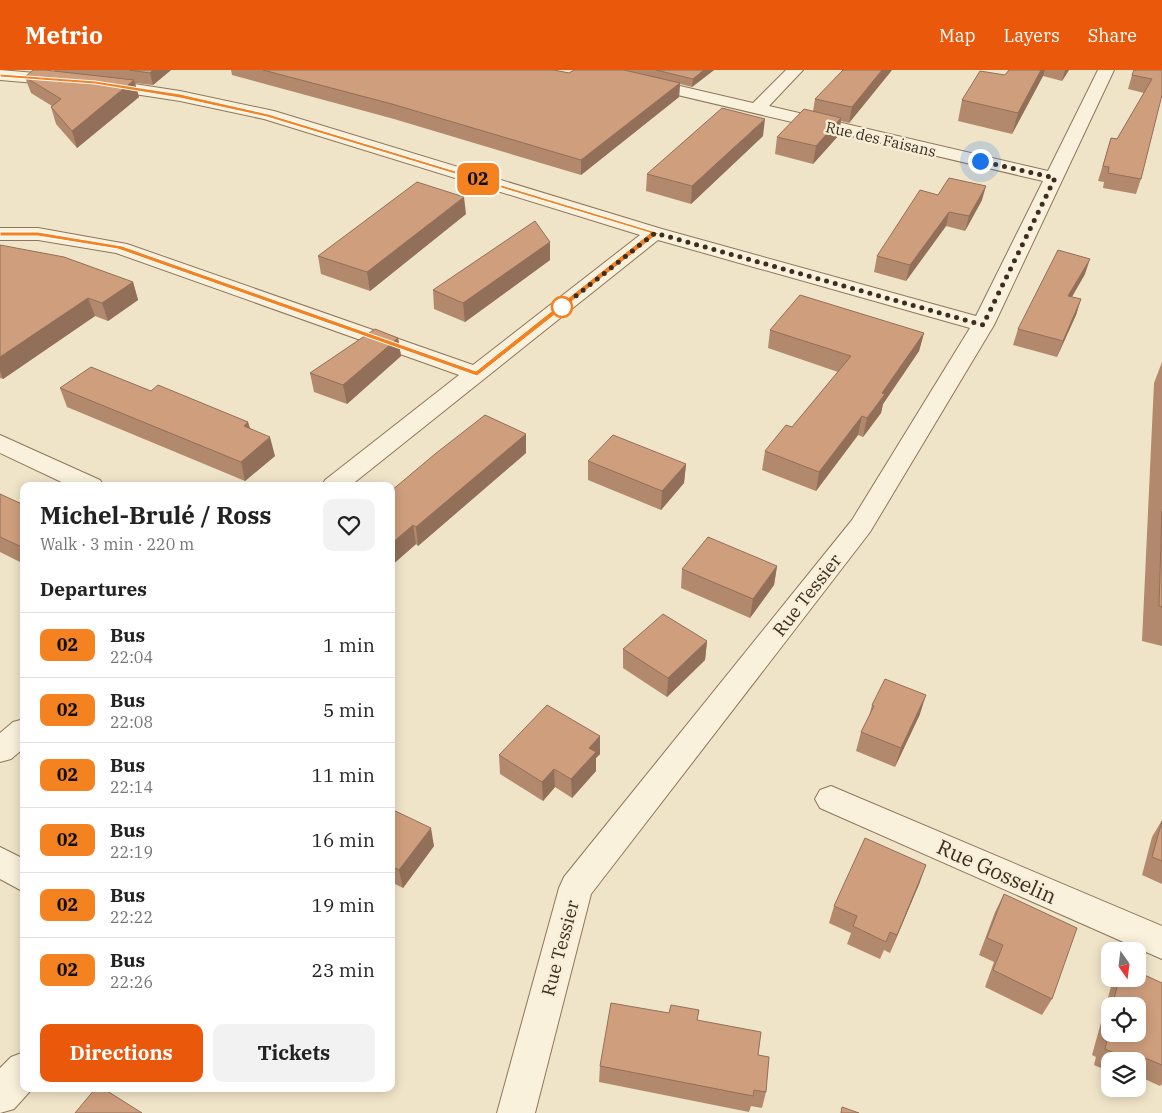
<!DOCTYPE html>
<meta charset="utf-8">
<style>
body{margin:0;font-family:"IBM Plex Serif",serif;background:#f2f2f2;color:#222;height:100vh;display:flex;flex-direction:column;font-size:19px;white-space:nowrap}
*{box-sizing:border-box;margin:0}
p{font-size:16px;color:#767676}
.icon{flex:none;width:28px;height:28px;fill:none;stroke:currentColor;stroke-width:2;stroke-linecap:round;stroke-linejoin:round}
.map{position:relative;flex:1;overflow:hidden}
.sheet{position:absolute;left:20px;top:412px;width:375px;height:610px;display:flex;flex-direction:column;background:#fff;border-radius:10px;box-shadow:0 2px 12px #0003}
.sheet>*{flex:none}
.badge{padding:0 10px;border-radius:8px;font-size:18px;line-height:32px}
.needle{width:32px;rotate:166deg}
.fabs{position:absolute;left:1101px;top:872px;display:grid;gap:10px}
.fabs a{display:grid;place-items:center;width:45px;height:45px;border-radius:10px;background:#fff;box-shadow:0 2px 12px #0003;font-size:25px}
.you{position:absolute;width:25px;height:25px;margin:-12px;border:4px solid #fff;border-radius:50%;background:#1a73e8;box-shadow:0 0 0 8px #1a73e833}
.map>.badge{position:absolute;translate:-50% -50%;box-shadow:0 0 0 2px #fff}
h2{padding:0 20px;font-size:19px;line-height:45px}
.round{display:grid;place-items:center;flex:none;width:52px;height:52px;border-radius:10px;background:#f2f2f2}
.summary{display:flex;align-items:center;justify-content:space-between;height:85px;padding:0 20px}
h1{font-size:24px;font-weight:800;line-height:38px}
.button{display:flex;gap:10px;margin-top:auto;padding:10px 20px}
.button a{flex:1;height:58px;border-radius:10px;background:#ea580c;color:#fff;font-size:20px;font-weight:800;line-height:58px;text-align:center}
.button a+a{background:#f2f2f2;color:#222}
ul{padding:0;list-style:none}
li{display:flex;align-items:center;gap:15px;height:65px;padding:0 20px;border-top:1px solid #e0e0e0}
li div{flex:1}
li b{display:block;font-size:19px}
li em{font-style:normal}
li .badge{min-width:55px;font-weight:700;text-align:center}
header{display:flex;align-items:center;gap:30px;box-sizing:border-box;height:70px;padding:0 25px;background:#ea580c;color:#fff}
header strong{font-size:24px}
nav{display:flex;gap:28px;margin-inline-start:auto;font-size:18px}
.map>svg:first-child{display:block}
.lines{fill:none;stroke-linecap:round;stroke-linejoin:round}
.minor-casing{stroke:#8d765c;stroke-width:2}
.minor{fill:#faf1dc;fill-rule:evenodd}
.wall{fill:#b2896c;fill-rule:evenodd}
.shaded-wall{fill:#916f58}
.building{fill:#cf9f7d;stroke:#916f58}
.line{fill:#f58220;stroke:#fff}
.walk{stroke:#3d2e20;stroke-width:5;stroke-dasharray:0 9}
.stop-dot{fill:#fff;stroke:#f58220;stroke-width:2.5}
.labels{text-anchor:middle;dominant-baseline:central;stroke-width:4.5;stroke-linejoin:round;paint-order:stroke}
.far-street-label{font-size:15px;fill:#3d2e20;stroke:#f7eed8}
.street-label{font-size:18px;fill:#3d2e20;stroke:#f7eed8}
.near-street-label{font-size:21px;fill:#3d2e20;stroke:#f7eed8}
</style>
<header>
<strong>Metrio</strong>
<nav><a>Map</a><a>Layers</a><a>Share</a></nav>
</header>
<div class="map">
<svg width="1162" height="1043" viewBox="0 0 1162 1043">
<rect width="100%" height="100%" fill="#f0e4c8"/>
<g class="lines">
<defs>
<path id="minor" d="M0 0 95 8 180 21 274 41 662 159 976 246 1043 111 584 3 582 0H611L753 33 786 0H803L769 36 1048 101 1098 0H1114L994 255 870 462 591 824 535 1043H497L559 818 564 807 852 450 970 258 658 170 350 416H322L325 410 459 305 116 183 38 170H0V158H38L127 174 473 295 640 165 264 49 180 31 95 18 0 10Z
M0 365 100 410 104 416H70L0 383Z
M24 649V678L11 689 0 692V663L13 652Z
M831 716 1162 856V889L820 738 815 729 820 720Z
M0 777 24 789V822L0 809Z
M24 982V1019H32L14 1039 0 1043V998L11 987Z"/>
</defs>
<use href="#minor" class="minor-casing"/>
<use href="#minor" class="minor"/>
</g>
<path class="wall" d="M54 0H171L153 15 135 13 139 27 77 78 56 54 51 37 52 36 31 23 25 7 54 1Z
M231 0H554L569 3 574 0H714L692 17 680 14 679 27 581 105 394 49 232 5Z
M892 0 849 53 841 51 839 65 813 94 775 84 777 67 813 41 815 29Z
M1009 0H1069L1062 11 1043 6 1012 64 958 51 962 30 1005 5Z
M1162 0 1141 109 1136 124 1103 118 1104 112 1098 111 1111 68 1117 69 1144 23 1128 19 1132 5Z
M763 66 691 134 646 121 647 104Z
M938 125 982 130 965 161 946 156 906 211 874 202 877 186Z
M466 144 370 221 321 204 318 186Z
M550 172V190L465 252 434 239 433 220Z
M0 175 133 212 138 230 108 251 95 246 3 309 0 308Z
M1085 204 1072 227 1081 229 1076 245 1057 287 1013 275 1018 259Z
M770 260 924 263 919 281 883 334 881 343 863 367 858 365 816 421 762 400 765 381 792 357 838 302 768 278Z
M398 268 401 286 347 334 314 322 310 303Z
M1162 292V576L1142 571 1154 313Z
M60 318 151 321 248 352 250 358 275 386 245 411 67 337Z
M526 364V383L418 476 416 474 391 496V421Z
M588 391 686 394 684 413 661 440 588 410Z
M0 424 24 435V494L0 482Z
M777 496 774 515 750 548 681 518 682 499Z
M707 571 705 590 667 627 623 598V579Z
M872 635 920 644 895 697 856 681 861 662 869 646Z
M600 666V684L596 688V701L572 728 555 717 543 731 500 704 499 685Z
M391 739 434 776 403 818 391 812Z
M1162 750V814L1142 805 1152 767Z
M920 812 890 883 884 880 880 889 847 874 851 863 829 853 834 836Z
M1004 824 1052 929 1042 945 985 917 994 892 979 885 995 842Z
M1114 909H1138L1162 913V1014L1160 1016 1138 1006V991H1110V1002L1094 995 1096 987 1092 985 1112 913ZM1110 936H1138L1110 964Z
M697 950 758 985 766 1022 762 1038 751 1036 749 1042 599 1012 600 996Z"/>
<path class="shaded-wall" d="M153 0H171L153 15 150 3Z
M704 0H714L692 17 693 9Z
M882 0H892L849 53 852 37Z
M1041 0H1045L1043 6 1012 64 1018 43Z
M1065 0H1069L1062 11Z
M134 10 139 27 77 78 72 61Z
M680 13 679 27 581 105V90Z
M841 48 839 65 813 94 816 76Z
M765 49 763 66 691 134 692 116Z
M986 116 982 130 965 161 969 146Z
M464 127 466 144 370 221 367 202Z
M949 142 946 156 906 211 910 195Z
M550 172V190L465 252 463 233Z
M1090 189 1085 204 1063 242 1068 226Z
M133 212 138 230 108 251 102 233Z
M88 228 95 246 3 309 0 301V287Z
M1081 229 1076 245 1057 287 1063 271Z
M924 263 919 281 883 334 881 343 863 367 867 348 882 323Z
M398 268 401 286 347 334 343 315Z
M862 346 858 365 816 421 819 402Z
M248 352 253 371 244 356Z
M526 364V383L418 476 416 457Z
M270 367 275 386 245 411 241 392Z
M686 394 684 413 661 440 662 421Z
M413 455 416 474 391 496V474Z
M777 496 774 515 750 548 753 529Z
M707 571 705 590 667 627 668 608Z
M926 625 920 644 895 697 901 678Z
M600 666V684L596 688V701L572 728 571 709 589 678Z
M554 699 555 717 543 731 542 712Z
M431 758 434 776 403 818 399 800Z
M926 795 920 812 890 883 897 865Z"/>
<path class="building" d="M33 0H45L134 10 72 61 51 37 61 29 25 7Z
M129 0H153L150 3Z
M263 0H554L569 3 574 0H624L680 13 581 90 392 34Z
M656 0H704L693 9Z
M843 0H882L852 37 815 29Z
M1009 0H1041L1018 43 962 30 980 1 1005 5Z
M1134 0H1162V25L1141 109 1108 103 1109 97 1103 96 1111 68 1117 69 1152 9 1132 5Z
M722 38 765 49 692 116 647 104Z
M804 39 841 48 816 76 777 67Z
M949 108 986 116 969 146 949 142 910 195 877 186 920 120 938 125Z
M417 112 464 127 367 202 318 186Z
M535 151 550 172 463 233 433 220Z
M0 175 64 187 133 212 102 233 88 228 0 287Z
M1058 180 1090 189 1068 226 1081 229 1063 271 1018 259Z
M800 225 924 263 882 323 885 324 867 348 862 346 819 402 765 381 786 355 792 357 851 286 770 260Z
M375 259 398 268 343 315 310 303Z
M91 297 151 321 158 315 248 352 244 356 270 367 241 392 60 318Z
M485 345 526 364 416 457 413 455 391 474V421L435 384Z
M613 365 686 394 662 421 588 391Z
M0 424 24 435V478L0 467Z
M1162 441V537L1159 536Z
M708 467 777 496 753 529 682 499Z
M663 544 707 571 668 608 623 579Z
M885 609 926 625 901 678 861 662 874 636 872 635Z
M547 635 600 666 589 678 596 682 571 709 554 699 542 712 499 685Z
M391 739 431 758 399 800 391 796Z
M1162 751V791L1152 787Z
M865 768 926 795 897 865 890 862 886 872 853 856 857 846 834 836Z
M1004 824 1077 858 1052 929 993 900 1003 875 987 868Z
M1138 902 1162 913V995L1145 988 1143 996 1138 993V991H1133L1105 979 1107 971 1103 969 1110 944V964H1138V936H1112L1119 909H1138Z
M611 933 669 943 671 935 699 940 697 950 761 962 758 985 769 987 766 1022 754 1020 753 1026 600 996Z
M95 1019H104L142 1043H75Z
M842 1037 859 1043H841Z"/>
<path class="line" d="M0 4 95 11 180 24 268 44 659 163 477 306 118 179 38 166H0V162H38L122 176 476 301 650 163 267 47 180 28 95 14 0 7Z"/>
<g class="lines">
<path class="walk" d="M562 237 655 163 983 255 1055 108 980 91"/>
</g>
<circle class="stop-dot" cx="562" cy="237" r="10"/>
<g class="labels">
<g class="far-street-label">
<text transform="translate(881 69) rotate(13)">Rue des Faisans</text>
</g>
<g class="street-label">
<text transform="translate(807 525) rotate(-52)">Rue Tessier</text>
<text transform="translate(560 878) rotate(-75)">Rue Tessier</text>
</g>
<g class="near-street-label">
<text transform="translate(997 801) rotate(24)">Rue Gosselin</text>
</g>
</g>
</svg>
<div class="fabs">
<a><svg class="needle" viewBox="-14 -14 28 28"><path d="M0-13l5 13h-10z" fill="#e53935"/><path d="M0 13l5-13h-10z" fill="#767676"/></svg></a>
<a><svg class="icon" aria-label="locate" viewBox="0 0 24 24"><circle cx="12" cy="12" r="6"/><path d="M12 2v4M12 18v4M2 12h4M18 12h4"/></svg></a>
<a><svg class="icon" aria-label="layers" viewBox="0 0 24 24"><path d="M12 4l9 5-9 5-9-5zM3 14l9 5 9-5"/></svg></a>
</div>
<div class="you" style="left:980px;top:91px"></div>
<b class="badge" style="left:478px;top:109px;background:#f58220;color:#111">02</b>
<section class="sheet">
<div class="summary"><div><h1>Michel-Brulé / Ross</h1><p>Walk · 3 min · 220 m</p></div><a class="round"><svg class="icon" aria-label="heart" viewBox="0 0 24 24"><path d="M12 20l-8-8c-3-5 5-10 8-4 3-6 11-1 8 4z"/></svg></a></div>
<h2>Departures</h2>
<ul>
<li><span class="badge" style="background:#f58220;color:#111">02</span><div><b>Bus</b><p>22:04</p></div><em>1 min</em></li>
<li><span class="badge" style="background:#f58220;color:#111">02</span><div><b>Bus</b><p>22:08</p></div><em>5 min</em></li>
<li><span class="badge" style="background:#f58220;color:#111">02</span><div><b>Bus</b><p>22:14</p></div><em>11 min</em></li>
<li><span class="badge" style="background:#f58220;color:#111">02</span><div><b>Bus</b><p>22:19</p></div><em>16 min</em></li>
<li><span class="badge" style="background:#f58220;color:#111">02</span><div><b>Bus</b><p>22:22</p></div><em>19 min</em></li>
<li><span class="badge" style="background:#f58220;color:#111">02</span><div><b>Bus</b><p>22:26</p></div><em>23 min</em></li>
</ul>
<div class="button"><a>Directions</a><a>Tickets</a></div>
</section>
</div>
